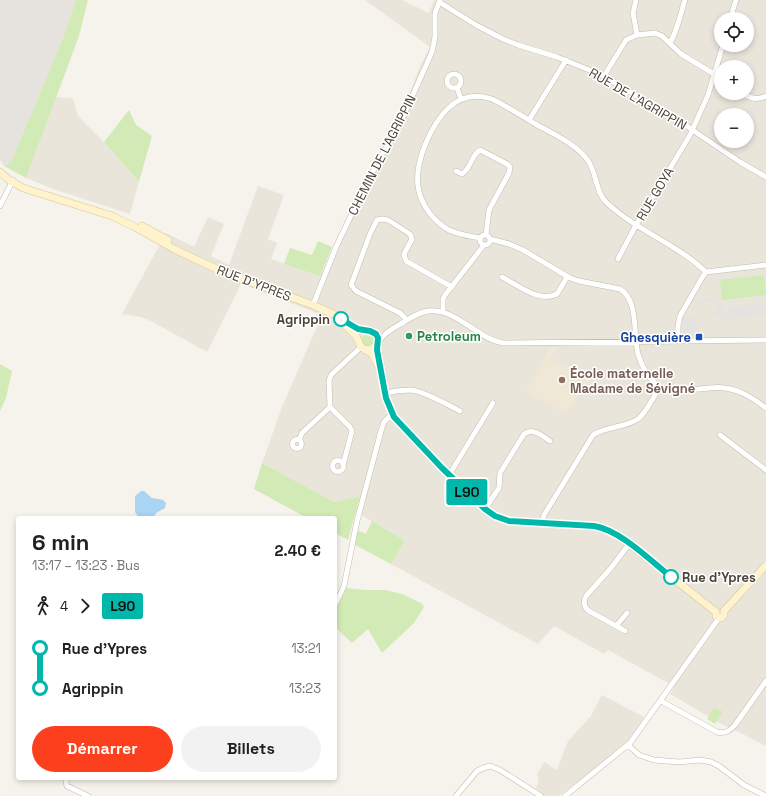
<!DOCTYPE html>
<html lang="fr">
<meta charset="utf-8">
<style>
body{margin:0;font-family:"Space Grotesk",sans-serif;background:#f2f2f2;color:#202124;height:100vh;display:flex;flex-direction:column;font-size:15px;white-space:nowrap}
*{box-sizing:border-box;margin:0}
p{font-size:13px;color:#757577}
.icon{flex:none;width:22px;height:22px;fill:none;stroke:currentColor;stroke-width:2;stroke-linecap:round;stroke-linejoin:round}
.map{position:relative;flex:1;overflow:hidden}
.details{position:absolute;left:16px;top:516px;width:321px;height:264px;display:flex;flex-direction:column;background:#fff;border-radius:4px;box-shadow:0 2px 6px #0003}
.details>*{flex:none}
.badge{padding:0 8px;border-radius:3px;font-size:14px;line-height:26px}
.buttons{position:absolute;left:714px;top:12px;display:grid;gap:8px}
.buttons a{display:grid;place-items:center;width:40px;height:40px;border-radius:50%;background:#fff;box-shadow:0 2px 6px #0003;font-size:20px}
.map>.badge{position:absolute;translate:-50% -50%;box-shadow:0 0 0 2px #fff}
.legs{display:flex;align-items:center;gap:6px;height:44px;padding:0 16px;font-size:13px}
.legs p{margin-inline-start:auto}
.summary{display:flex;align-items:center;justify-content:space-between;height:68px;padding:0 16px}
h1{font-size:22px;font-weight:700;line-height:30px}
.cta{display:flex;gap:8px;margin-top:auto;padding:8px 16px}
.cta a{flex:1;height:46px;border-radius:24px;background:#fc3f1d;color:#fff;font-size:16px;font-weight:700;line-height:46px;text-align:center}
.cta a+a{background:#f2f2f2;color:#202124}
ul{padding:0 16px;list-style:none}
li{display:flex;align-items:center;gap:14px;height:40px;font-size:15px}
li i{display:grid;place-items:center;width:6px;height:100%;margin:0 5px;background:currentColor}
li i::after{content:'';width:10px;height:10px;margin:-5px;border:3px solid;border-radius:50%;background:#fff}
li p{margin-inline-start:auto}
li:first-child i{background:linear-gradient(#0000 50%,currentColor 0)}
li:last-child i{background:linear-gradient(currentColor 50%,#0000 0)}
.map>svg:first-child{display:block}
.residential{fill:#eae5da;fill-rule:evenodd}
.industrial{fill:#e6e2dd}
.education{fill:#efe8d6}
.green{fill:#d2eab5}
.parking{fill:#e5e3e0}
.water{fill:#a9d4f2}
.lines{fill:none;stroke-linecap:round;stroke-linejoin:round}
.street-casing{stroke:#c2bbae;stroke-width:6}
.secondary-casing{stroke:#d6c79b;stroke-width:8}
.street{stroke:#fff;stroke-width:5}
.secondary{stroke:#fff3cd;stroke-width:7}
.line-1-casing{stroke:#fff;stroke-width:9}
.line-1{stroke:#00b8aa;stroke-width:6}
.stop-1-dot{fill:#fff;stroke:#00b8aa;stroke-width:2}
.leisure-dot{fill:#2e9e5b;stroke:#fff;stroke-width:1.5}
.transit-dot{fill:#1a4fb4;stroke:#fff;stroke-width:1.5}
.education-dot{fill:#8d6e63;stroke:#fff;stroke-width:1.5}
.labels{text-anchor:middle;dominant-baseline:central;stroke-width:3;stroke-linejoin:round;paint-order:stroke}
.street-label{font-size:13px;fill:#4b4439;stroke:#fff}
.stop-label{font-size:13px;font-weight:bold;fill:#4b4439;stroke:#fff;text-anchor:end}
.leisure-label{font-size:13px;font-weight:bold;fill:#27864d;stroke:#fff;text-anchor:start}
.transit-label{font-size:13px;font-weight:bold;fill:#164399;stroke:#fff;text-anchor:end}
.education-label{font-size:13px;font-weight:bold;fill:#785e54;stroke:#fff;text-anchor:start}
</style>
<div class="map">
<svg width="766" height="796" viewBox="0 0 766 796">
<rect width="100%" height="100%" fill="#f6f3ec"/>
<path class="residential" d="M365 0H402L429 13 434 0H766V746L739 732 721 724 670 694 674 688 668 683 608 650 604 654 554 626 538 644 391 564 405 541 356 512 360 496 334 502 262 463 282 407 322 315 241 284 207 352 153 322 141 317 122 314 166 233 194 247 208 217 224 224 211 256 229 265 258 186 284 195 268 239 277 243 271 259 320 276 403 112 419 68 430 47ZM721 19H747V45H721ZM721 67H747V93H721ZM721 115H747V141H721Z
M56 97 73 98 78 116 104 142 139 182 130 214 53 189 26 178Z
M602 695 644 717 627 743 584 777 559 796H546L536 788 539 781 537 774 544 762 557 770 568 741 591 716Z"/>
<path class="industrial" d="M0 0H76L63 38 11 162 4 166 0 160Z"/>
<path class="education" d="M551 347H557L549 362 568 365 593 377 566 413 525 392Z"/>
<path class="green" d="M76 0H88L79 36 26 178 4 166 11 162 63 38Z
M129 110 136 125 152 136 139 182 104 142Z
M318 241 332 247 320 276 284 264 290 248 312 255Z
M764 275 766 295 722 300 720 280Z
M362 340a6 6 0 1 1 12 0a6 6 0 1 1-12 0Z
M0 364 12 371 6 398 0 411Z
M262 463 334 502 360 496 348 540 335 533V518H307L254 489Z
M372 521 405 541 391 564 355 545 357 530 366 534Z
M346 588 365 590H385L402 594 421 603 424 607 414 623 382 653 368 629 352 643 335 627V608Z
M714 707 723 712 715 724 707 719Z"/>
<path class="parking" d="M716 298V302L693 304V300Z
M720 303 726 307 722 313 724 315 721 318 713 313Z
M766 303V315L725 320 724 312 728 311 727 307Z
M696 317V334L684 335 682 318Z"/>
<path class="water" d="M141 491H144L152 498 163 500 166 503 165 508 156 513 153 518H139L135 512V496Z"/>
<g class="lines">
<defs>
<path id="street" d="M636 0 633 13 637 35
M439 2 476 25 503 39 518 45 557 57 604 76 688 127 740 162 766 177
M730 19 736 0
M670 43C678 29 680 15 685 0
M447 81a7 7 0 1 1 14 0a7 7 0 1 1-14 0Z
M604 76 626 40 637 35 655 33 662 36 681 54 714 74
M713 79 721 81
M457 88 461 99
M743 93C750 99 758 100 766 96
M529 120 566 60
M456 171 462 174C471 169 471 155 480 150L507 164 510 167 509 173 489 210 486 235
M0 206 13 180
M480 240a5 5 0 1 1 10 0a5 5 0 1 1-10 0Z
M481 238C470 236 459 235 449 230 434 222 420 204 418 186 416 172 420 158 425 145 437 116 457 87 492 99 508 107 522 116 537 125 554 134 575 144 587 159 597 172 595 192 607 203 637 231 677 244 706 272L766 265
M490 239 509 244 523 250 570 278 579 281 620 289C639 300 633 336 638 354 641 364 647 376 655 383 672 400 704 384 725 388 741 390 754 399 766 408
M618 259 636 225 690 135 708 95 723 45
M502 277C517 285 540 303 557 294L567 277
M313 305 336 247 367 182 403 117 432 52 435 37V13L440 0
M443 312V299L445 295 484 245
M407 320 400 313 356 291 351 285 370 234 377 220 382 219 388 220 410 234 412 239 404 254 406 261 452 287
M678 341V326L680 316 703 276 706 272
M378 343C384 332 394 328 404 322 410 318 417 314 424 312 453 304 475 338 503 343L766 340
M386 393C394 391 402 390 411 390 424 391 448 405 460 411
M330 407 350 427 352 431 343 465
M720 435 766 470
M292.5 444a4.5 4.5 0 1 1 9 0a4.5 4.5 0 1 1-9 0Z
M299 440 302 433 330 407 329 381 331 375 361 347
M332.5 466a5.5 5.5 0 1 1 11 0a5.5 5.5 0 1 1-11 0Z
M449 475 493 403
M485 509 499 488 500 473 524 434C532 427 542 436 550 441
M542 523 544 515 593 435C606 426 625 428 638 419 646 413 654 396 660 387
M335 605 344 586 357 521 381 431 384 422 392 414
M616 626 627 613
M625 631 589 611C584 607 583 602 586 596L611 568 629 544
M661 701 717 732C725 734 730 731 735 725L766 681
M628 745 639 755 654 760 679 762 700 760 711 762 719 766 744 785 766 796
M67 778 66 782 67 786 88 796
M456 796 477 771 483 768 490 766 500 770 541 796
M565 796 630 743 719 618"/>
<path id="secondary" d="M0 172 9 180 23 188 115 217
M112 216 135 227 176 250 221 271 313 305 335 315 358 329 372 331 377 337V344L372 349 365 350
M142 226 168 240
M346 326 356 336 361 347 371 353 378 365
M377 345 386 398 394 417 442 468 485 509 495 516 509 521 594 526 610 531 631 545 716 612
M724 611 766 565
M716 612V616L721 618 724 615V611"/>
</defs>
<use href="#street" class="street-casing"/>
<use href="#secondary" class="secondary-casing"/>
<use href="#street" class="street"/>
<use href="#secondary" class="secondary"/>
</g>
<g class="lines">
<defs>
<path id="line-1" d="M341 319 358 329 370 331 376 334 378 338 377 350 386 398 394 417 442 468 485 509 495 516 509 521 594 526C620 530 651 561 671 577"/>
</defs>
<use href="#line-1" class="line-1-casing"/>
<use href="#line-1" class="line-1"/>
</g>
<g class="stop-1-dot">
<circle cx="341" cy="319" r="7"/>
<circle cx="671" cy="577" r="7"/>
</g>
<circle class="leisure-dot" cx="409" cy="336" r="4"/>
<rect class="transit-dot" x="695" y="333" width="8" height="8" rx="2"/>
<circle class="education-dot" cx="562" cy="380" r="4"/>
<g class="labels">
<g class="street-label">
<text transform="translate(638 99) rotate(30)">RUE DE L'AGRIPPIN</text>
<text transform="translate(382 155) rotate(-63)">CHEMIN DE L'AGRIPPIN</text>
<text transform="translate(655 194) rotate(-59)">RUE GOYA</text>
<text transform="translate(254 283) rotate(21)">RUE D'YPRES</text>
</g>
<g class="stop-label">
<text x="330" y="319">Agrippin</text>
<text x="682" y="577" text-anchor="start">Rue d'Ypres</text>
</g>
<g class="leisure-label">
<text x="417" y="336">Petroleum</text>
</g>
<g class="transit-label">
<text x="691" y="337">Ghesquière</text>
</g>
<g class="education-label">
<text x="570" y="373">École maternelle<tspan x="570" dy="15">Madame de Sévigné</tspan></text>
</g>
</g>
</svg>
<div class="buttons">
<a><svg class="icon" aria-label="locate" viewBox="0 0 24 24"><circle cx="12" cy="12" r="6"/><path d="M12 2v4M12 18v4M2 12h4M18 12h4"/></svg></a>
<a>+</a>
<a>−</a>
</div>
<b class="badge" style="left:467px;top:492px;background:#00b8aa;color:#111">L90</b>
<section class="details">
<div class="summary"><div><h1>6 min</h1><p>13:17 – 13:23 · Bus</p></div><b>2.40 €</b></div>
<div class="legs"><svg class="icon" aria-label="walk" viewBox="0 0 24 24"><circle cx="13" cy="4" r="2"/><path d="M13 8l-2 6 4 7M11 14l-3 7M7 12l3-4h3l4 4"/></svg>4<svg class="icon" aria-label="forward" viewBox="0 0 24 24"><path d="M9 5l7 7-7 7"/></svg><b class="badge" style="background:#00b8aa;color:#111">L90</b></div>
<ul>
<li><i style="color:#00b8aa"></i><b>Rue d'Ypres</b><p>13:21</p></li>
<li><i style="color:#00b8aa"></i><b>Agrippin</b><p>13:23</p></li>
</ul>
<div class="cta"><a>Démarrer</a><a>Billets</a></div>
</section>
</div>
